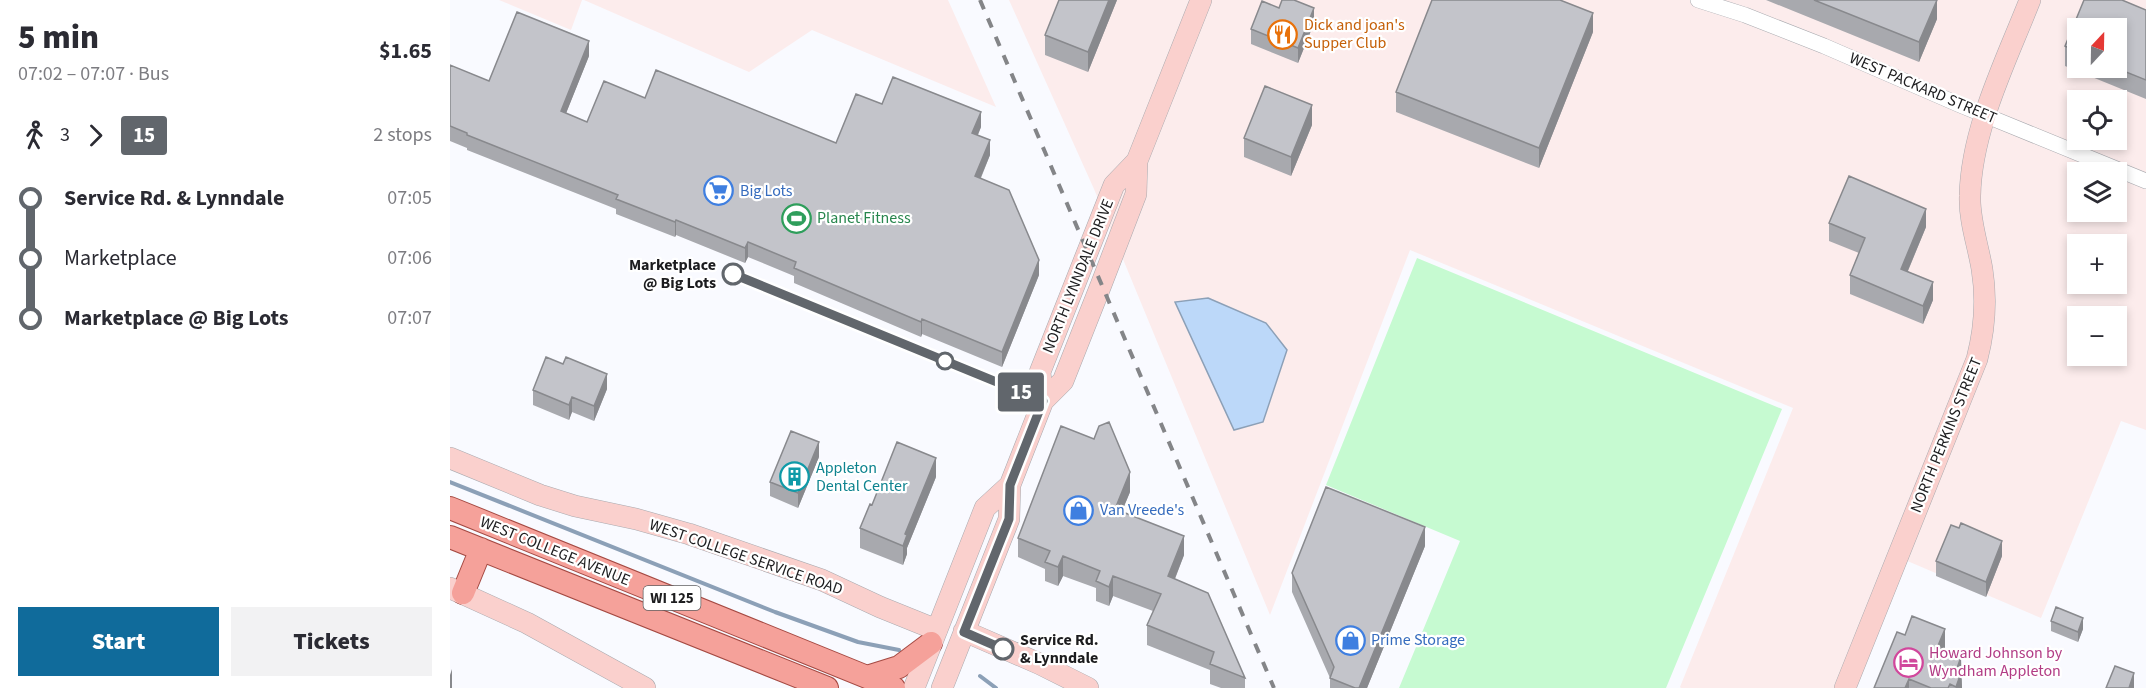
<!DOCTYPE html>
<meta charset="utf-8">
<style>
body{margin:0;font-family:"Source Sans 3",sans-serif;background:#f2f2f3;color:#2b2b33;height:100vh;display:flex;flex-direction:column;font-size:22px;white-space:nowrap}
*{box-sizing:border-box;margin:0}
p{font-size:20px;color:#7c7c81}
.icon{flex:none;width:33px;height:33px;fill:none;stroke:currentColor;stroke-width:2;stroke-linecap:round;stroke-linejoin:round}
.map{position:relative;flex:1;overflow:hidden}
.details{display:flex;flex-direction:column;background:#fff;width:450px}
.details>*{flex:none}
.badge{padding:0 12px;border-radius:4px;font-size:21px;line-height:39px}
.needle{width:39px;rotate:22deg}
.tools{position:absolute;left:1617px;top:18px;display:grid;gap:12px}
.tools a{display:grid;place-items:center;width:60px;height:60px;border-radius:0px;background:#fff;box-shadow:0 3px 9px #0003;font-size:30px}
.map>.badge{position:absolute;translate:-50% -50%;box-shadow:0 0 0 3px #fff}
.legs{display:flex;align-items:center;gap:9px;height:66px;padding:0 18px;font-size:20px}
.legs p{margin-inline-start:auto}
.summary{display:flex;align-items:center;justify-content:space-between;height:102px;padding:0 18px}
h1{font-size:33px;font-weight:800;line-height:45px}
.button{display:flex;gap:12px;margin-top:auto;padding:12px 18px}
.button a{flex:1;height:69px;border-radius:0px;background:#106b9b;color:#fff;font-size:24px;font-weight:800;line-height:69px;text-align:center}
.button a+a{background:#f2f2f3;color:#2b2b33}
ul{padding:0 18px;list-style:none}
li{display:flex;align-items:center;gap:21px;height:60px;font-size:22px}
li i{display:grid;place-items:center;width:9px;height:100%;margin:0 8px;background:currentColor}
li i::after{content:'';width:15px;height:15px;margin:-8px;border:4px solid;border-radius:50%;background:#fff}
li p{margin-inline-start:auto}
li:first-child i{background:linear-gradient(#0000 50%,currentColor 0)}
li:last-child i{background:linear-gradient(currentColor 50%,#0000 0)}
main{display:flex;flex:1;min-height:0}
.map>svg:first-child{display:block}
.industrial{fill:#fcecec;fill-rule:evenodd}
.green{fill:#c6fad1}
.water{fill:#bcd8f9;stroke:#8ca0b7;stroke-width:1.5}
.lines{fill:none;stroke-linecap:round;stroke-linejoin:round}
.stream{stroke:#8ca0b7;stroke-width:4}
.street-casing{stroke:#a9aaaf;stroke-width:16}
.secondary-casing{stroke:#a9aaaf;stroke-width:22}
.primary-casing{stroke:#a54a43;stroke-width:24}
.street{stroke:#fff;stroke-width:15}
.secondary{stroke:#fad0cd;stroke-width:21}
.primary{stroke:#f5a19a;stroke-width:22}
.rail{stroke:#848588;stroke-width:4;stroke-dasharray:10 10;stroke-linecap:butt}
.wall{fill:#a8a9ae;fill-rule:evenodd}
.shaded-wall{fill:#88898d}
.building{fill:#c3c4ca;stroke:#88898d;stroke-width:1.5}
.line-1-casing{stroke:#fff;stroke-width:14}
.line-1{stroke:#61666c;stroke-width:9}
.stop-1-dot{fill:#fff;stroke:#61666c;stroke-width:3}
.labels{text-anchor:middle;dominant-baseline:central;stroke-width:4.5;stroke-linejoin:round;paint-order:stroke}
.shield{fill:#fff;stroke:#606062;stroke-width:1.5}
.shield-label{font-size:15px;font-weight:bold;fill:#1c1c1e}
.food-label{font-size:16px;fill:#c56008;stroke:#fff;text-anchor:start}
.street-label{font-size:16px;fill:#1c1c1e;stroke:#fff}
.shop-label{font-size:16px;fill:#366cbe;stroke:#fff;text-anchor:start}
.leisure-label{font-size:16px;fill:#27864d;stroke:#fff;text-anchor:start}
.stop-label{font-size:16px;font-weight:bold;fill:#1c1c1e;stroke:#fff;text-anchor:end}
.culture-label{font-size:16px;fill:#0d838f;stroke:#fff;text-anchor:start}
.hotel-label{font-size:16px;fill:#b23c85;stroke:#fff;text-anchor:start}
</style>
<main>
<section class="details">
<div class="summary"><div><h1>5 min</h1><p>07:02 – 07:07 · Bus</p></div><b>$1.65</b></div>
<div class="legs"><svg class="icon" aria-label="walk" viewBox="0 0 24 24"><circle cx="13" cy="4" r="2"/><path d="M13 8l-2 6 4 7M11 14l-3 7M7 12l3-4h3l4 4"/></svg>3<svg class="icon" aria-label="forward" viewBox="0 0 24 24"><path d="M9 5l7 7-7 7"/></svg><b class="badge" style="background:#61666c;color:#fff">15</b><p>2 stops</p></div>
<ul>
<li><i style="color:#61666c"></i><b>Service Rd. &amp; Lynndale</b><p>07:05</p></li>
<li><i style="color:#61666c"></i><span>Marketplace</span><p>07:06</p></li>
<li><i style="color:#61666c"></i><b>Marketplace @ Big Lots</b><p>07:07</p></li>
</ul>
<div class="button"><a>Start</a><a>Tickets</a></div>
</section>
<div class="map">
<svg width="1696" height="688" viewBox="0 0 1696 688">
<rect width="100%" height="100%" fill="#f9faff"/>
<path class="industrial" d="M49 0H132L121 30Z
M134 0H498L546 107 362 30 299 72Z
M559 0H1696V430L1671 421 1591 618 1448 557 1395 688H1231L1230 687 1343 408 960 250 820 615 644 189ZM1628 28H1666V68H1628ZM1628 100H1666V140H1628ZM1628 172H1666V212H1628ZM1628 244H1666V284H1628ZM1628 316H1666V356H1628Z"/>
<path class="green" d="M967 258 1332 409 1216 688H949L1010 541 876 485Z"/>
<path class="water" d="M758 298 816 323 837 350 813 422 784 430 725 302Z"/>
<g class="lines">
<path class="stream" d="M0 482 325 612 408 642 449 650
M530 676 546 688"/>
<defs>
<path id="street" d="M1248 0 1295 15 1374 46 1510 105 1696 181"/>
<path id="secondary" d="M593 401 590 372 664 185 687 161
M0 458 90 495 125 506 186 519 239 534 372 580 430 607 487 630
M0 588 77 623 195 688
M514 631 590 664 638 688
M464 688 535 508 560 485
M492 688 559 519 560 485 593 401 613 381 651 285 686 194 687 161 751 0
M1395 688 1527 359C1535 328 1537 300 1532 269 1528 245 1519 220 1520 196 1521 130 1556 61 1580 0"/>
<path id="primary" d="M0 508 444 688
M0 537 377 688
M13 593 31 549
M417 677 449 667 481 643"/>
</defs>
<use href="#street" class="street-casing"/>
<use href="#secondary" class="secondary-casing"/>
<use href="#primary" class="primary-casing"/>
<use href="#street" class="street"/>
<use href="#secondary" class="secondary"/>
<use href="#primary" class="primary"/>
<path class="rail" d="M530 0 824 688"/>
</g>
<path class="wall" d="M667 0 638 72 595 55V35Z
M1316 0H1487V19L1469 62Z
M1634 0H1672L1696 10V99L1615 66V46ZM1628 28H1666V68H1628Z
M864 23 848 63 801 44V29Z
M1143 32 1089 168 946 112V92Z
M139 56 116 113 137 122 195 98 386 143 432 104 531 127 528 135 540 155 531 178 589 275 552 367 472 334 471 337 344 283V276L298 257 295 263 226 235 225 237 166 214V209L17 150V148L0 141V65L39 81Z
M862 125 841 176 794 157V138Z
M1379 223 1476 227 1458 271 1483 300 1473 324 1400 294V275L1409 253 1379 241Z
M157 389 144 421 122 412 119 420 83 405V390Z
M369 457 348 508 320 496V482Z
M486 477 457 548V554L453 565 410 548V528L422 505Z
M680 492 672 511 734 555 725 579 795 678V688H771L760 684V670L697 645V625L703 611 663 596 659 606 646 601V588L613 576 608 586 595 581V569L568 557V538Z
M975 546 917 688H880V678L842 592V573Z
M1552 556 1536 597 1486 576V561Z
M1601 621 1633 629 1628 642 1601 631Z
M1495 648 1494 650 1511 670 1512 688H1424Z"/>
<path class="shaded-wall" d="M659 0H667L638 72V52Z
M1487 0V19L1469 62V42Z
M864 8V23L848 63V48Z
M1143 13V32L1089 168V148Z
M139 41V56L111 126V111Z
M862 105V125L841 176V157Z
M531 112V127L522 148V133Z
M540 140V155L525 191V176Z
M1476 209V227L1451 287V269Z
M226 220V235L225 237V222Z
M298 242V257L295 263V248Z
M589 260V275L552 367V352Z
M1483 282V300L1473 324V306Z
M472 319V334L471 337V322Z
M157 374V389L144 421V406Z
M122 397V412L119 420V405Z
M369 442V457L348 508V493Z
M486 458V477L457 548V554L453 565V546L455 534Z
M680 472V492L665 528V509Z
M975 527V546L917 688H909Z
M734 536V555L718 596V576Z
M1552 541V556L1536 597V582Z
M613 556V576L608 586V567Z
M663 576V596L659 606V587Z
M1633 618V629L1628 642V632Z
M1495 629V648L1487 667V648Z
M1511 657 1512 688H1506L1507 668Z
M2 669V688H0V675Z
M1684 673V688H1679Z
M1459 679V688H1455Z"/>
<path class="building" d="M609 0H659L638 52 595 35Z
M832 0H844L864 8 848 48 801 29 812 1 829 8Z
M982 0H1110L1143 13 1089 148 946 92Z
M1364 0H1487L1469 42Z
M1634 0H1672L1696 10V80L1666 68V28H1628V52L1615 46Z
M67 12 139 41 111 111 137 122 154 81 195 98 206 70 386 143 406 94 432 104 443 77 531 112 522 133 540 140 525 176 559 190 589 260 552 352 472 319 471 322 344 268 346 262 298 242 295 248 226 220 225 222 166 199 168 195 17 135V133L0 126V65L39 81Z
M815 86 862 105 841 157 794 138Z
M1399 176 1476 209 1451 269 1483 282 1473 306 1400 275 1415 238 1379 223Z
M96 357 113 364 116 357 157 374 144 406 122 397 119 405 83 390Z
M659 422 680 472 665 509 734 536 718 576 758 593 795 678 760 664 764 652 697 625 711 594 663 576 659 587 646 581 650 571 613 556 608 567 595 562 600 551 568 538 611 426 644 439 649 426Z
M341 431 369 442 348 493 320 482Z
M447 442 486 458 455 534 457 535 453 546 410 528 420 504 422 505Z
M876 487 975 527 909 688H905L880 678 884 667 842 573Z
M1511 523 1552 541 1536 582 1486 561 1501 525 1509 528Z
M1606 607 1633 618 1628 632 1601 621Z
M1462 616 1495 629 1487 648 1511 657 1507 668 1512 670 1506 687 1500 684 1498 688H1481L1459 679 1455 688H1424L1447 632 1455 635Z
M1665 666 1684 673 1679 688H1656Z"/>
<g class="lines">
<defs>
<path id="line-1" d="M283 274 593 401 560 485 559 519 514 632 553 649"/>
</defs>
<use href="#line-1" class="line-1-casing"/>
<use href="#line-1" class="line-1"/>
</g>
<defs>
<symbol id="restaurant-ring" viewBox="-11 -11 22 22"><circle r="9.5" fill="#fff" stroke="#e8710a" stroke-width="1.5"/><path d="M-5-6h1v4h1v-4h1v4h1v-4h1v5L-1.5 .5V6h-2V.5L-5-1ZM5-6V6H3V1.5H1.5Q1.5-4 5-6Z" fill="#e8710a"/></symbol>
<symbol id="supermarket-ring" viewBox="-11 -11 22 22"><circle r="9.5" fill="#fff" stroke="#3f7fe0" stroke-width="1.5"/><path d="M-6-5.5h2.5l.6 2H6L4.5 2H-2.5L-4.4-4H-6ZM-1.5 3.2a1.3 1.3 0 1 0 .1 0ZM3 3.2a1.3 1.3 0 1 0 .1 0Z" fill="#3f7fe0"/></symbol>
<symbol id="stadium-ring" viewBox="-11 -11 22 22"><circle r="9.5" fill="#fff" stroke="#2e9e5b" stroke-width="1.5"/><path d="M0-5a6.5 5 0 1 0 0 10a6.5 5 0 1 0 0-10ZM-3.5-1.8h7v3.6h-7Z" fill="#2e9e5b"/></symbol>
<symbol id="building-ring" viewBox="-11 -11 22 22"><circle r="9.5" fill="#fff" stroke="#0f9aa8" stroke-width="1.5"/><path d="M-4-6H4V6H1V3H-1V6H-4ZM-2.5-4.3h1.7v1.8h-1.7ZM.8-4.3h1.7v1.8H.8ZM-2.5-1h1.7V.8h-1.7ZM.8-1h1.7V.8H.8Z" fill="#0f9aa8"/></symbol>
<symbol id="shop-ring" viewBox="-11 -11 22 22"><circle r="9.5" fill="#fff" stroke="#3f7fe0" stroke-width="1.5"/><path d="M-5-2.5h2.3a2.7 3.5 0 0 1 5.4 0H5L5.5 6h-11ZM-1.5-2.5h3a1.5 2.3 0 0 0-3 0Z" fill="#3f7fe0"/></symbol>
<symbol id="hotel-ring" viewBox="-11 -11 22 22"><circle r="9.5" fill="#fff" stroke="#d1479c" stroke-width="1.5"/><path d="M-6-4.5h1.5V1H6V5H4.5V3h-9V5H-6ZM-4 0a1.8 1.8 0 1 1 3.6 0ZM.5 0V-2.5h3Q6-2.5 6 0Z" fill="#d1479c"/></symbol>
</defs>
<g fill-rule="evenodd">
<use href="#restaurant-ring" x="816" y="18" width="33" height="33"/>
<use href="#supermarket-ring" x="252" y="174" width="33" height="33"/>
<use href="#stadium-ring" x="330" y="202" width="33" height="33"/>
<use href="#building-ring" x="328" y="460" width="33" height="33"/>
<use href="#shop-ring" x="612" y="494" width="33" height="33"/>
<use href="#shop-ring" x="884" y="624" width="33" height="33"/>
<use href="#hotel-ring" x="1442" y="646" width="33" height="33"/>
</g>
<g class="stop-1-dot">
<circle cx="283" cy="274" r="10"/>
<circle cx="495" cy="361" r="8"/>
<circle cx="553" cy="649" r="10"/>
</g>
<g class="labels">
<rect class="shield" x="193.5" y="586" width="57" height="24" rx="4.5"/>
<g class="shield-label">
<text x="222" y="598">WI 125</text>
</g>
<g class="food-label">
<text x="854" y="25">Dick and joan's<tspan x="854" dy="18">Supper Club</tspan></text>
</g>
<g class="street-label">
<text transform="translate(1473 88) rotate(23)">WEST PACKARD STREET</text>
<text transform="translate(628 276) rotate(-68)">NORTH LYNNDALE DRIVE</text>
<text transform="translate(1496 435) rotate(-68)">NORTH PERKINS STREET</text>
<text transform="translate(105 551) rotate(22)">WEST COLLEGE AVENUE</text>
<text transform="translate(296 557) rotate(19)">WEST COLLEGE SERVICE ROAD</text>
</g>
<g class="shop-label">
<text x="290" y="191">Big Lots</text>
<text x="650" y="510">Van Vreede's</text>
<text x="921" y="640">Prime Storage</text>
</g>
<g class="leisure-label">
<text x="367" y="218">Planet Fitness</text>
</g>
<g class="stop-label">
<text x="266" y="265">Marketplace<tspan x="266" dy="18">@ Big Lots</tspan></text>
<text x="570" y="640" text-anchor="start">Service Rd.<tspan x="570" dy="18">&amp; Lynndale</tspan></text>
</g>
<g class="culture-label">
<text x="366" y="468">Appleton<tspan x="366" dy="18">Dental Center</tspan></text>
</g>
<g class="hotel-label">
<text x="1479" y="653">Howard Johnson by<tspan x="1479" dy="18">Wyndham Appleton</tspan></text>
</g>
</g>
</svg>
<div class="tools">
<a><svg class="needle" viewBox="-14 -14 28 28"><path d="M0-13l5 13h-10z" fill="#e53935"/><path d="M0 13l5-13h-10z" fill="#7c7c81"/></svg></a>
<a><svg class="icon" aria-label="locate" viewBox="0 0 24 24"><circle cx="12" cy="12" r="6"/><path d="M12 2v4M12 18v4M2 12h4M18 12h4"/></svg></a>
<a><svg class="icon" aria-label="layers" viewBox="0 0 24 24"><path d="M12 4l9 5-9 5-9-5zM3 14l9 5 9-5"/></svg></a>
<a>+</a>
<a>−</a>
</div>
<b class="badge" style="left:571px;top:392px;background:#61666c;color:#fff">15</b>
</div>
</main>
